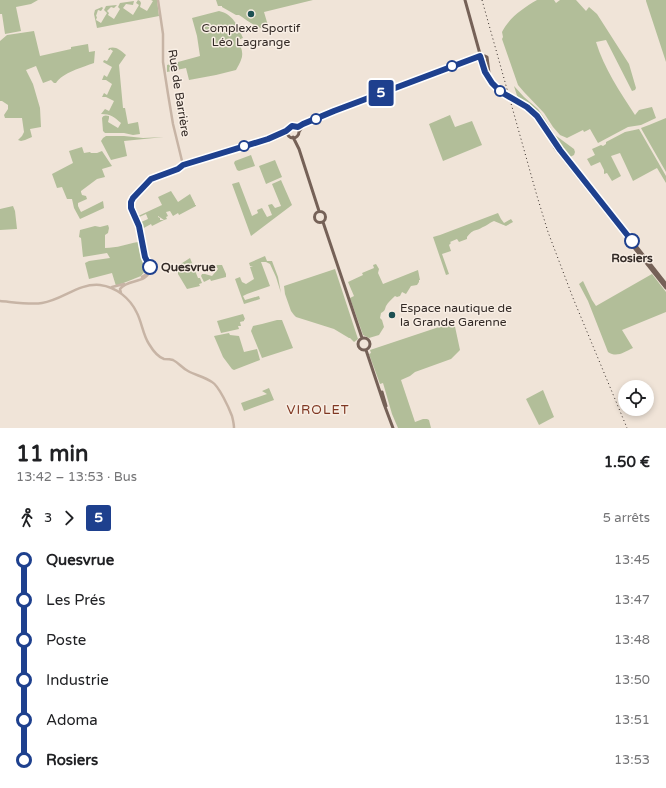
<!DOCTYPE html>
<html lang="fr">
<meta charset="utf-8">
<style>
body{margin:0;font-family:"Varela Round",sans-serif;background:#f6f6f6;color:#202124;height:100vh;display:flex;flex-direction:column;font-size:15px;white-space:nowrap}
*{box-sizing:border-box;margin:0}
p{font-size:13px;color:#757577}
.icon{flex:none;width:22px;height:22px;fill:none;stroke:currentColor;stroke-width:2;stroke-linecap:round;stroke-linejoin:round}
.map{position:relative;height:428px;overflow:hidden}
.side{display:flex;flex-direction:column;background:#fff;flex:1}
.side>*{flex:none}
.badge{padding:0 8px;border-radius:3px;font-size:14px;line-height:26px}
.controls{position:absolute;left:618px;top:380px;display:grid;gap:8px}
.controls a{display:grid;place-items:center;width:36px;height:36px;border-radius:50%;background:#fff;box-shadow:0 2px 6px #0003;font-size:20px}
.map>.badge{position:absolute;translate:-50% -50%;box-shadow:0 0 0 2px #fff}
.legs{display:flex;align-items:center;gap:6px;height:44px;padding:0 16px;font-size:13px}
.legs p{margin-inline-start:auto}
.summary{display:flex;align-items:center;justify-content:space-between;height:68px;padding:0 16px}
h1{font-size:22px;font-weight:800;line-height:30px}
ul{padding:0 16px;list-style:none}
li{display:flex;align-items:center;gap:14px;height:40px;font-size:15px}
li i{display:grid;place-items:center;width:6px;height:100%;margin:0 5px;background:currentColor}
li i::after{content:'';width:10px;height:10px;margin:-5px;border:3px solid;border-radius:50%;background:#fff}
li p{margin-inline-start:auto}
li:first-child i{background:linear-gradient(#0000 50%,currentColor 0)}
li:last-child i{background:linear-gradient(currentColor 50%,#0000 0)}
.map>svg:first-child{display:block}
.green{fill:#b2be99}
.lines{fill:none;stroke-linecap:round;stroke-linejoin:round}
.minor{stroke:#c7b4a5;stroke-width:2.5}
.major{stroke:#756157;stroke-width:3}
.rail{stroke:#332a26;stroke-width:1;stroke-dasharray:1 3;stroke-linecap:butt}
.major-bridge{stroke:#756157;stroke-width:3}
.line-1-casing{stroke:#fff;stroke-width:9}
.line-1{stroke:#1e408e;stroke-width:6}
.poi-dot{fill:#1d5053;stroke:#f8eee4;stroke-width:1.5}
.stop-1-dot{fill:#fff;stroke:#1e408e;stroke-width:2}
.labels{text-anchor:middle;dominant-baseline:central;stroke-width:3;stroke-linejoin:round;paint-order:stroke}
.poi-label{font-size:12px;fill:#332a26;stroke:#f8eee4}
.street-label{font-size:12px;fill:#332a26;stroke:#f8eee4}
.stop-label{font-size:12px;font-weight:bold;fill:#332a26;stroke:#f8eee4}
.neighbourhood-label{font-size:13px;letter-spacing:1px;fill:#7f3722;stroke:#f8eee4}
</style>
<div class="map">
<svg width="666" height="428" viewBox="0 0 666 428">
<rect width="100%" height="100%" fill="#f0e4d8"/>
<path class="green" d="M0 0H38L31 4 16 7 21 31 5 34 2 14H0Z
M138 0 140 1 141 3 140 7 147 11 153 1 151 0H157L159 16 97 28 94 14 95 10 102 7 103 8 101 11 98 10 96 16 97 17 96 20 101 23 107 13 104 10 106 6 117 5 114 8 111 7 107 11 109 13 108 15 114 19 120 9 118 7 120 3 134 1 133 5 126 4 123 8 133 15 139 5 136 3Z
M216 0H313L264 12 269 29C258 30 247 20 239 15H236L222 7V6H218Z
M537 0H554L556 3 560 0H576L586 11 589 7 597 14 629 64 636 88 635 90 632 91 606 40 596 42C604 68 620 92 635 115L639 110 652 107 656 118 641 125 628 127 598 143 590 129 584 132 583 130 567 138 560 135 553 127 544 113 524 92 518 85 502 39 503 37 502 32C509 18 523 8 537 0Z
M646 0H666V62L646 1Z
M219 11C233 14 238 26 243 38L238 40C241 47 244 53 241 60 240 63 238 66 236 70L216 75 189 80 186 68 167 72V65L200 56 197 36 192 18Z
M34 31 40 56 71 49V47L88 44 89 52 95 51 94 63C83 67 62 73 56 83H54L51 80 43 83 36 66 26 70 33 84 40 108 41 127 30 129 32 137 25 140 21 141 18 140 22 136 24 132 22 118H5L4 115 8 109V105L2 101H0V41L7 35Z
M109 48C116 46 120 50 126 55L119 65 123 108H125L128 124 138 122 140 134 133 135 124 133H105L103 131 102 118C103 115 106 115 109 116V118L108 122 118 128 121 123C114 117 111 114 101 114L105 109 109 111 114 101 106 97H102L104 93 107 95 112 84 106 80H102L104 75 107 77 112 67 103 62 104 60 107 61 113 51 110 49V50H108Z
M514 86 524 97 538 109 545 119 555 135 574 149 575 152 574 155 570 157 566 155 556 142 543 119 530 107 518 99Z
M450 115 455 127 472 121 482 145 443 161 429 124Z
M666 118V172L642 130 641 128 649 125Z
M639 129 666 176V183L657 168 633 181 620 153 611 156 621 176 612 181 607 173 604 174V170L600 162 591 166 587 159 595 155 592 149 601 145 603 146 606 144V142L625 132Z
M106 136H124L143 138 164 137 124 141 127 156 111 160 101 141 103 138Z
M82 147 84 153 90 152 91 153H97L102 151 112 166 102 169 105 177 97 179 81 191V192L82 195 86 196 87 199 78 203V206L81 212 103 201 104 208 80 219 74 208 72 199H67L62 187 57 188 52 174 73 163 69 151Z
M251 155 255 166 239 171 237 170 234 163 235 161Z
M275 160 282 177 266 184 259 166Z
M281 180 292 205 251 236 232 184 239 182 252 216 258 213 257 210 262 208 267 217 272 215 268 205 272 204 275 208 281 206 272 184Z
M171 191 178 202 190 194 195 204V205H196V206L179 215 178 213 173 216 170 211 166 212 168 216 166 217 167 219 164 220 158 216V217L160 218V220H164L152 226 151 224 142 229 139 223 148 219 146 214 137 218 136 217 162 205 158 197Z
M13 206 15 211 17 229 0 230V209Z
M498 213 501 219 504 223 511 219 513 222 506 226 494 221C489 223 488 225 483 227 475 232 474 228 467 237V239L459 242 457 239 450 242 451 243 449 245 451 251 442 254 449 274 446 275 433 237 440 235Z
M108 225 109 228 108 233 105 235V248C117 248 127 244 138 242L140 253 145 266V271L141 276 116 286 112 273 89 279 85 263 89 261 110 258 107 253 83 257 81 238 79 237 80 230 95 226 100 227Z
M265 256 267 261H272L278 277 281 293 276 277 270 264 266 262H261L270 286 247 294 243 296 245 300 259 296 260 299 244 304 235 279 240 277 242 282 246 284 254 279 250 267 253 266H250L249 263Z
M190 258 198 278H200L202 283 199 284 200 286 187 289 178 274V272L180 269 179 265Z
M376 264 379 269 378 273 383 284 418 270 420 280H419V282L417 285 411 286 406 294 402 292 400 296 397 297 395 296C392 299 388 302 386 306 385 309 385 311 381 313L380 318 382 320 384 327 379 335 369 338 363 335 362 332 350 298 354 296 348 282 363 275 362 273 374 268 373 265Z
M217 265H222L226 274V277L211 281 210 279 204 282 201 276 202 274H205L212 276 218 269 216 266Z
M335 269 358 339 354 342 350 338H349L334 329 296 317 294 315 291 311 285 294 284 286Z
M652 274 666 292V312L622 330 633 348C624 352 617 358 608 352L588 301 579 284 583 281 592 300 596 306Z
M243 314 245 319 244 320V321L240 322 241 326H238L239 329 221 333 217 321Z
M277 320H282L293 348 262 358 251 331 253 326 262 324Z
M454 322 460 350 451 359 415 372 410 376 401 380 415 422 423 419H427L429 420 431 428H398L392 414 383 383 380 384 369 354 371 353 370 350Z
M229 333 230 335 239 336 244 352 257 349 260 360 234 370 232 369 223 357 214 336Z
M269 388 274 400 244 411 241 403 267 394 262 391Z
M543 390 554 417 539 425 526 399Z"/>
<g class="lines">
<path class="minor" d="M158 0 163 34V62L168 94 173 124 183 165
M278 135 288 130
M142 277C147 275 148 271 149 265
M112 287 124 284
M121 293 120 289C128 278 146 285 151 269L145 257 139 226 131 207V202L133 198 149 181 151 179 178 169 183 165 268 139 288 134
M0 301C12 302 31 305 42 303 63 300 78 283 100 285 116 287 130 298 137 313 142 323 143 335 149 344 152 349 158 357 164 359 167 359 170 359 173 360 179 363 182 368 188 371 195 375 205 377 212 382 219 386 229 408 232 416 233 420 234 424 234 428"/>
<path class="major" d="M465 0 485 72 492 83 501 92
M429 75 480 56H485L487 57 489 73 492 83
M522 104C542 117 546 132 560 150 595 195 631 239 666 284
M287 132a6 6 0 1 1 12 0a6 6 0 1 1-12 0Z
M297 127H299L306 123
M299 132 302 127 305 125 404 83 430 74
M293 137 299 149 319 211
M550 139 555 148 666 288
M314.5 217a5.5 5.5 0 1 1 11 0a5.5 5.5 0 1 1-11 0Z
M323 222 362 338
M358 344a6 6 0 1 1 12 0a6 6 0 1 1-12 0Z
M366 350 384 404 393 428
M382 392 386 406"/>
<path class="rail" d="M482 0 537 196 548 232 573 298 627 428"/>
<path class="major-bridge" d="M501 92 522 104"/>
</g>
<g class="lines">
<defs>
<path id="line-1" d="M150 267 145 257 139 226 131 208V202L133 198 151 179 178 169 183 165 268 139 286 131 292 126 298 127 303 124 334 111 480 56 485 72 492 83 501 92 527 107 537 116 560 150 632 241"/>
</defs>
<use href="#line-1" class="line-1-casing"/>
<use href="#line-1" class="line-1"/>
</g>
<g class="poi-dot">
<circle cx="251" cy="14" r="4"/>
<circle cx="392" cy="315" r="4"/>
</g>
<g class="stop-1-dot">
<circle cx="452" cy="66" r="5"/>
<circle cx="500" cy="91" r="5"/>
<circle cx="316" cy="119" r="5"/>
<circle cx="244" cy="146" r="5"/>
<circle cx="632" cy="241" r="7"/>
<circle cx="150" cy="267" r="7"/>
</g>
<g class="labels">
<g class="poi-label">
<text x="251" y="28">Complexe Sportif<tspan x="251" dy="14">Léo Lagrange</tspan></text>
<text x="400" y="308" text-anchor="start">Espace nautique de<tspan x="400" dy="14">la Grande Garenne</tspan></text>
</g>
<g class="street-label">
<text transform="translate(179 93) rotate(81)">Rue de Barrière</text>
</g>
<g class="stop-label">
<text x="632" y="258">Rosiers</text>
<text x="161" y="267" text-anchor="start">Quesvrue</text>
</g>
<g class="neighbourhood-label">
<text x="318" y="410">VIROLET</text>
</g>
</g>
</svg>
<div class="controls">
<a><svg class="icon" aria-label="locate" viewBox="0 0 24 24"><circle cx="12" cy="12" r="6"/><path d="M12 2v4M12 18v4M2 12h4M18 12h4"/></svg></a>
</div>
<b class="badge" style="left:381px;top:93px;background:#1e408e;color:#fff">5</b>
</div>
<section class="side">
<div class="summary"><div><h1>11 min</h1><p>13:42 – 13:53 · Bus</p></div><b>1.50 €</b></div>
<div class="legs"><svg class="icon" aria-label="walk" viewBox="0 0 24 24"><circle cx="13" cy="4" r="2"/><path d="M13 8l-2 6 4 7M11 14l-3 7M7 12l3-4h3l4 4"/></svg>3<svg class="icon" aria-label="forward" viewBox="0 0 24 24"><path d="M9 5l7 7-7 7"/></svg><b class="badge" style="background:#1e408e;color:#fff">5</b><p>5 arrêts</p></div>
<ul>
<li><i style="color:#1e408e"></i><b>Quesvrue</b><p>13:45</p></li>
<li><i style="color:#1e408e"></i><span>Les Prés</span><p>13:47</p></li>
<li><i style="color:#1e408e"></i><span>Poste</span><p>13:48</p></li>
<li><i style="color:#1e408e"></i><span>Industrie</span><p>13:50</p></li>
<li><i style="color:#1e408e"></i><span>Adoma</span><p>13:51</p></li>
<li><i style="color:#1e408e"></i><b>Rosiers</b><p>13:53</p></li>
</ul>
</section>
